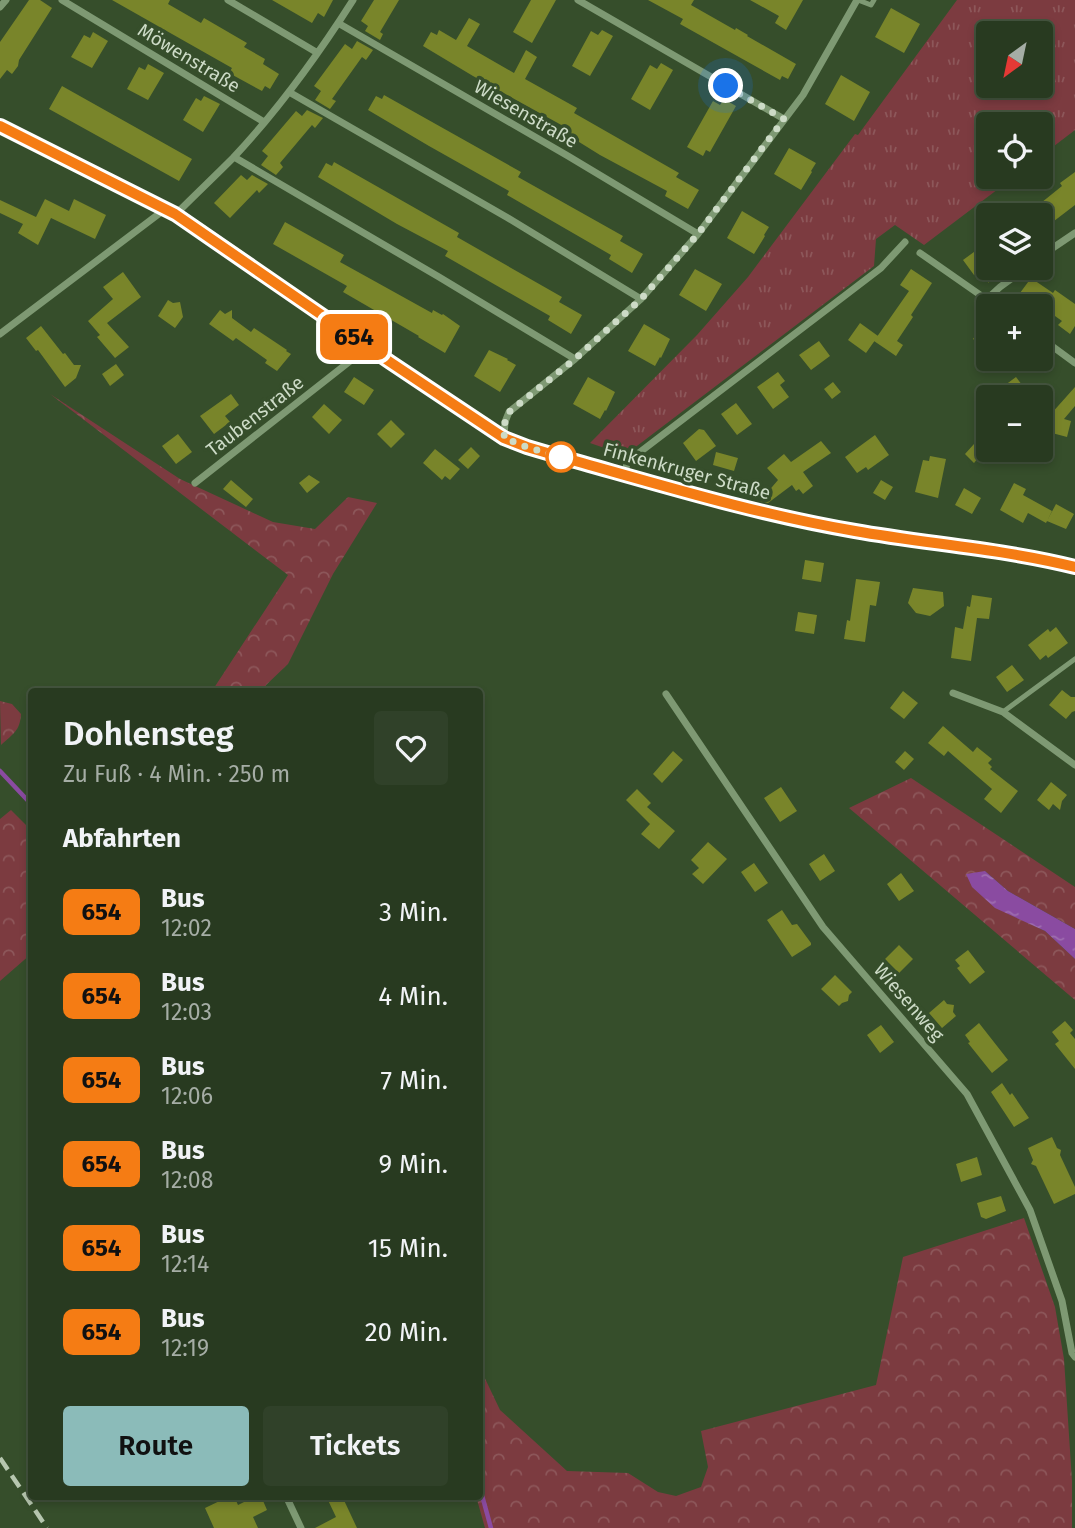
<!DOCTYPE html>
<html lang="de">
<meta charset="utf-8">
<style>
body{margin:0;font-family:"Fira Sans",sans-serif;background:#304129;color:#f1f3f6;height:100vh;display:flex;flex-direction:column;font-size:26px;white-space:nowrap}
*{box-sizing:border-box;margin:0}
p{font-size:23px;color:#a5ada5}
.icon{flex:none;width:38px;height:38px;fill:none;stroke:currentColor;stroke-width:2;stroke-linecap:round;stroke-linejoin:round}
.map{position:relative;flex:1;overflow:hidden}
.panel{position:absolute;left:28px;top:688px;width:455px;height:812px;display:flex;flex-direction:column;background:#283a20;border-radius:7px;box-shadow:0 4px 10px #0003,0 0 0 2px #44543e}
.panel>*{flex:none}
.badge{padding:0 14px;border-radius:10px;font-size:24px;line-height:46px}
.needle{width:46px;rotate:213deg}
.controls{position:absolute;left:976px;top:21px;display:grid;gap:14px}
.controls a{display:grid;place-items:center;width:77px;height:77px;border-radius:7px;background:#283a20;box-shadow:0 4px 10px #0003,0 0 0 2px #44543e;font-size:35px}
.you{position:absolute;width:35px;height:35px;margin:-18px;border:5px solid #fff;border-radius:50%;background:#1a73e8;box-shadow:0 0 0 10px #1a73e833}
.map>.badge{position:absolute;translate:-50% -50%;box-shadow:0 0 0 4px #fff}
h2{padding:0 35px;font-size:26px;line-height:63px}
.round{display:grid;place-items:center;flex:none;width:74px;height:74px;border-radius:7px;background:#304129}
.overview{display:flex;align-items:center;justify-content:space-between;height:119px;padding:0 35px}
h1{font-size:33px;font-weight:600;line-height:52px}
.button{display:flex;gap:14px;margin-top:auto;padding:14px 35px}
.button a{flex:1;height:80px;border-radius:7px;background:#8bbbb9;color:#111;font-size:28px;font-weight:600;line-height:80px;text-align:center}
.button a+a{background:#304129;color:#f1f3f6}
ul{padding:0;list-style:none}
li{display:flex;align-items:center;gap:21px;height:84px;padding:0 35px}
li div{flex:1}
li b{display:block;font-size:26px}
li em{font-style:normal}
li .badge{min-width:77px;font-weight:700;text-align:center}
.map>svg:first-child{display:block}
.grass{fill:url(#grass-tufts);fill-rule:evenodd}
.forest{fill:url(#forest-crowns)}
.water{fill:url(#water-ripples)}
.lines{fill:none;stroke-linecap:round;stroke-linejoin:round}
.stream{stroke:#8a4ba1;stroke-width:4.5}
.building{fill:#79852a}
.lane{stroke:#7e9973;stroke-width:5}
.street{stroke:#7e9973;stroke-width:7}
.secondary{stroke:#70999b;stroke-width:14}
.rail{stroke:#b6c6af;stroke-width:4.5;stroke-dasharray:14 7;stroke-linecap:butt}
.line-casing{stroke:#fff;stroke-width:16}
.line{stroke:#f57c14;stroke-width:10}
.walk{stroke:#cddbc7;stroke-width:7;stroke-dasharray:0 12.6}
.stop-dot{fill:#fff;stroke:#f57c14;stroke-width:3.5}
.labels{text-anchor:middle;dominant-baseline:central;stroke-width:7;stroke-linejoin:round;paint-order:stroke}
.street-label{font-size:19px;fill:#cddbc7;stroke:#364e2b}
</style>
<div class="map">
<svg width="1075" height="1528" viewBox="0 0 1075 1528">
<defs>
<pattern id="grass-tufts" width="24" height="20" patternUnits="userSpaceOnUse" patternTransform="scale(1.75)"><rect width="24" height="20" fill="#7c3b40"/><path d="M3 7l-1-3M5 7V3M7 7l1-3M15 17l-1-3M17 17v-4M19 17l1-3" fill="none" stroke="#8d575a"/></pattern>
<pattern id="forest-crowns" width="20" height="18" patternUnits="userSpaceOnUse" patternTransform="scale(1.75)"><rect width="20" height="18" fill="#7c3b40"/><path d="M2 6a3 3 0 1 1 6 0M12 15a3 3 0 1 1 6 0" fill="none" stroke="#8d575a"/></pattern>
<pattern id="water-ripples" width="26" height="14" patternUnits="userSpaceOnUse" patternTransform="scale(1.75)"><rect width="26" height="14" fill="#8a4ba1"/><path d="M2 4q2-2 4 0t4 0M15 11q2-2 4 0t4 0" fill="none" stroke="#9e6db0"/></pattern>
</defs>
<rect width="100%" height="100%" fill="#364e2b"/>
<path class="grass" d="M957 0H1075V130L1041 156V124H989V177H1014L924 245 895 225 876 239 874 266 625 455 590 443 697 335 748 277 855 134 858 135ZM989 33H1041V86H989Z"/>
<path class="forest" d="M50 394 180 479 273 522 315 529 348 497 377 503 333 574 288 664 266 685 263 691H212L288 575Z
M0 701 12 704 21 714C20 731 13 734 1 745Z
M911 778 1075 887V929L1008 891 985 871 995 907 1045 931 1075 959V1000L849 808Z
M11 810 31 830V954L0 981V819Z
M1024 1218 1055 1307 1064 1359 1072 1481V1528H485L476 1496H480V1368L500 1410 567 1471 628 1473 658 1492 676 1496 701 1487 708 1467 701 1431 876 1385 903 1257Z"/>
<path class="water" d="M985 871 1008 891 1075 929V959L1045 931 995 908 972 887 966 874Z"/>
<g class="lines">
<path class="stream" d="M0 771 32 805
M480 1488 491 1528"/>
</g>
<path class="building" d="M29 0H40L52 8 19 60 18 66 12 74 7 70 0 79V42Z
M112 0H170L168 4 201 23 204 18 247 43 244 47 265 59 263 64 279 74 270 89 265 86 262 91 229 73 232 68Z
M272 0H333L324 17 318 13 312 23Z
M374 0H399L380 32 383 34 380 40 365 31 368 26 361 21Z
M531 0H556L532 43 513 32Z
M648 0H694L691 5 735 30 736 28 748 35 747 36 796 64 788 79 782 76 780 80 680 24 683 19Z
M750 0H803L786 30 775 23 779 16Z
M891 8 920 24 904 53 875 37Z
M469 18 480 24 467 46 514 73 526 50 537 57 525 79 577 108 574 113 679 173 676 177 699 190 688 209 665 196 667 191 600 155 563 132 565 127 473 76 423 46 431 32 437 35 439 30 456 40Z
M602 30 613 36 590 76 572 66 591 31 598 35Z
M93 32 108 41 92 68 71 57 84 35 90 38Z
M357 41 373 50 366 60 362 57 332 99 336 101 330 109 315 100 321 91 314 86 345 44 352 49Z
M661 63 673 70 650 110 631 99 650 65 657 69Z
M148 64 164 73 148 100 127 89 139 67 145 70Z
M841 75 870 92 854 121 825 104Z
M62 86 192 159 179 181 49 109Z
M384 95 521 172 518 177 623 236 620 241 643 254 632 273 609 259 611 255 507 195 509 191 429 146 368 110 376 96 382 99Z
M204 96 220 104 203 132 183 120 196 98 201 101Z
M724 99 736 106 710 152 706 150 703 156 687 147 713 101 720 105Z
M307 110 323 118 315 128 312 125 280 163 283 167 276 175 261 165 268 156 262 151 296 111 302 116Z
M789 148 816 163 811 171 812 172 801 190 774 174Z
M334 162 459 233 457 237 562 297 559 302 582 315 571 334 548 320 550 316 445 256 448 251 397 224 318 177 326 163 332 166Z
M1075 172V205L1041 231V215H1026L1062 186 1060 183Z
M241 175 247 180 252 175 268 184 259 193 257 190 230 218 214 203Z
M45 199 69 211 74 199 106 215 95 239 51 218 38 245 18 233 23 224 0 213V200L36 217Z
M742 211 769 227 764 235 765 236 754 254 727 238Z
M285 222 344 255 340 262 432 313 433 310 442 315 443 314 460 326 445 353 418 337 419 336 343 292 347 286 273 244Z
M989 241V283L979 271 974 275 963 260Z
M695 269 722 284 706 311 679 295Z
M911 269 932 283 911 315 913 317 897 341 903 345 896 356 874 341 909 291 900 285Z
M123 272 141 297 107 323 129 347 115 358 97 337 100 335 88 321 113 299 103 287Z
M1031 278 1053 293 1055 290 1075 304V326L1070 334 1058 325 1062 321 1041 306H1027L1031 300 1020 293Z
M168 300 173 303 180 302 183 317 175 328 158 316Z
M220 310 225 314 232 310V318L251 332 254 328 287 350 286 351 291 354 277 371 265 363 267 360 236 338 233 341 209 324Z
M989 316V349L973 339Z
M860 323 878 336 866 353 848 340Z
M644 324 670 339 661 358 660 357 655 366 628 351Z
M41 326 63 354 65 353 74 365H81L76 378 65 387 38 350 36 351 26 338Z
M819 341 830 356 811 370 799 355Z
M489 350 508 359 507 360 516 365 500 392 474 376Z
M116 364 124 375 110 386 102 374Z
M778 372 785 381 780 385 789 397 773 409 757 387Z
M354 377 374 390 364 405 344 392Z
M588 377 615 392 606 411 605 410 600 419 573 404Z
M1016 377 1031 397H989Z
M833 382 841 392 832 399 824 389Z
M1075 387V406L1064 419 1071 421 1067 437 1052 433 1050 436V415Z
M231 394 239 405 225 416 230 422 214 434 200 416Z
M736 403 752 424 737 435 721 414Z
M324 404 342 420 329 434 312 417Z
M391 420 405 434 391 448 377 434Z
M699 429 704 430 716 446 696 461 683 443Z
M178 434 192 452 176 464 162 446Z
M875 435 889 455 868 470 866 467 857 473 845 457Z
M821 441 831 453 803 472 813 486 803 494 799 489 796 491 792 485 768 503 760 501 778 480 767 468 784 454 791 462Z
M974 444 983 452 974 463 965 454Z
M471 447 480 456 468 469 458 460Z
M435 449 460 469 450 480 445 476 442 480 423 463Z
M716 452 738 458 734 471 713 465Z
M930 456 946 459 938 498 915 492 923 460 929 461Z
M309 475 320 482 307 493 299 483Z
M231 480 253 499 246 507 223 489Z
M881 480 893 487 885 500 873 493Z
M1014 483 1026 489 1023 495 1052 511 1046 523 1028 513 1023 523 1000 510Z
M964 488 981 498 972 514 955 505Z
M1056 504 1074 514 1066 529 1047 521Z
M805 560 824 563 821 582 802 579Z
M856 579 880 582 876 606 870 605 865 642 844 639 847 620 850 621Z
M913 588 943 592 944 606 930 616 916 613 908 603Z
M972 595 992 598 989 619 977 618 971 661 951 658 955 627 963 629 967 606 970 607Z
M798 612 817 615 814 634 795 631Z
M1056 627 1068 643 1048 658 1046 655 1040 660 1028 645 1048 629 1050 632Z
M1012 665 1024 680 1007 692 996 677Z
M1062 690 1071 697H1075V711L1072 712 1066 719 1049 705Z
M903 691 918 703 904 719 890 708Z
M943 726 973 752 977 747 992 759 988 763 992 767 990 769 1018 791 1001 813 984 799 992 789 948 751 944 756 928 743Z
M673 751 683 760 662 783 653 774Z
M905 751 914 759 904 770 895 762Z
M1051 782 1067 795 1062 801 1060 810 1053 804 1049 810 1037 800Z
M781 787 797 811 780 822 764 798Z
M637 789 651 803 647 807 675 831 659 849 641 834 650 824 626 800Z
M708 842 727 859 703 884 692 874 699 868 691 860Z
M824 854 835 871 820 881 809 864Z
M754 863 768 883 755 892 741 872Z
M901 873 914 891 899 901 887 884Z
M782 910 792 925 797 924 811 943V945L792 957 767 920Z
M899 945 913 959 899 973 885 959Z
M968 950 985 972 970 984 957 968 960 966 955 960Z
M835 975 852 992 849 995 848 1001 842 1003 839 1006 821 989Z
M944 1000 947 1004 954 1005 953 1012 956 1016 942 1028 929 1013Z
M1065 1021 1073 1030 1070 1033 1075 1039V1069L1055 1044 1059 1041 1052 1032Z
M979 1023 1008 1060 992 1073 968 1043 970 1042 965 1035Z
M881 1025 894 1042 880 1053 867 1035Z
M1002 1083 1010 1095 1012 1093 1029 1118 1014 1127 991 1092Z
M1052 1137 1057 1148 1061 1150 1060 1155 1075 1187V1194L1054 1204 1036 1166 1031 1164 1033 1160 1028 1148Z
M977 1157 982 1175 961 1182 956 1164Z
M1001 1196 1006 1211 986 1219 981 1217 977 1203Z
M230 1496H234L238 1505 256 1496H261L267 1510 253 1517 258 1528H214L205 1508Z
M326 1496H342L357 1528H315L336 1517Z"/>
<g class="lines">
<path class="lane" d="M858 0 871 5 874 0
M1003 712 1075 659"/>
<path class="street" d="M62 0 264 122
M228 0 316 52
M578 0 784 119
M0 7 6 0
M338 23 568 156 698 234
M289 92 508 218 641 299
M234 157 439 277 575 359
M176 214C195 195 214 177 233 158 278 110 318 55 353 0
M920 253 996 306
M1041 256 1075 233
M986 300 1000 287 1026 268
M0 334 164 210
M1041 338 1075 363
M504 437 505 422 509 412 575 359 641 299 698 234 803 95 857 0
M625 475 627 462 881 268 905 242
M195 483 368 347
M953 693 1003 712 1075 765
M666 694 823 927 967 1094 1030 1210 1062 1301 1072 1353 1075 1357
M286 1496 301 1528"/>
<path class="secondary" d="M0 126 175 214 390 362 504 438 527 447 561 457C658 484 755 514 855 531 928 544 1003 549 1075 567"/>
<path class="rail" d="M0 1458 47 1528"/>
</g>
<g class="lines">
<defs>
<path id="line" d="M0 126 175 214 390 362 504 438 527 447 561 457C658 484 755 514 855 531 928 544 1003 549 1075 567"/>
</defs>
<use href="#line" class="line-casing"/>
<use href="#line" class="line"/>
<path class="walk" d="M561 457 527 447 504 438 505 422 509 412 575 359 641 299 698 234 784 119 726 86"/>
</g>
<circle class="stop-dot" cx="561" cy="457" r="14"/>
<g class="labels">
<g class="street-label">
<text transform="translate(189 58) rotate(31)">Möwenstraße</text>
<text transform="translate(526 114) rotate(30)">Wiesenstraße</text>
<text transform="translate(255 416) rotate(-38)">Taubenstraße</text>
<text transform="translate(687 471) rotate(15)">Finkenkruger Straße</text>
<text transform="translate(909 1002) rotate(49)">Wiesenweg</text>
</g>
</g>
</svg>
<div class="controls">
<a><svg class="needle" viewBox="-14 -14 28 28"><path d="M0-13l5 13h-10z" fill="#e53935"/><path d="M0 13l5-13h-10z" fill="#a5ada5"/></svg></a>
<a><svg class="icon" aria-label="locate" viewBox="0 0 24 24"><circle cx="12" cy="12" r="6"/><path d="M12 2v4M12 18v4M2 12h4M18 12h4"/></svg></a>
<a><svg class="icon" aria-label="layers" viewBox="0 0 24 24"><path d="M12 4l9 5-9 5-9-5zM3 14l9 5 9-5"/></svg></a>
<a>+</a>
<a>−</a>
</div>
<div class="you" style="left:726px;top:86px"></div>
<b class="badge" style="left:354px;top:337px;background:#f57c14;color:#111">654</b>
<section class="panel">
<div class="overview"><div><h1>Dohlensteg</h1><p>Zu Fuß · 4 Min. · 250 m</p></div><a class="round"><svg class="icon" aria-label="heart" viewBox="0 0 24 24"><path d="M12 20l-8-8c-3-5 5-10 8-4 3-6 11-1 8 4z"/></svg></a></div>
<h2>Abfahrten</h2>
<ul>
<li><span class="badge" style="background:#f57c14;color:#111">654</span><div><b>Bus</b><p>12:02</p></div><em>3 Min.</em></li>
<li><span class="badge" style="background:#f57c14;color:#111">654</span><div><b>Bus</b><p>12:03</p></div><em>4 Min.</em></li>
<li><span class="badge" style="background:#f57c14;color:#111">654</span><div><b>Bus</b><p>12:06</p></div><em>7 Min.</em></li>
<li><span class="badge" style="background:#f57c14;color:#111">654</span><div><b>Bus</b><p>12:08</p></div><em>9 Min.</em></li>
<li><span class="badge" style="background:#f57c14;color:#111">654</span><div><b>Bus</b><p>12:14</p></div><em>15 Min.</em></li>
<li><span class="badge" style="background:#f57c14;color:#111">654</span><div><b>Bus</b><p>12:19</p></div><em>20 Min.</em></li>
</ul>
<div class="button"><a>Route</a><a>Tickets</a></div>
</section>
</div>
